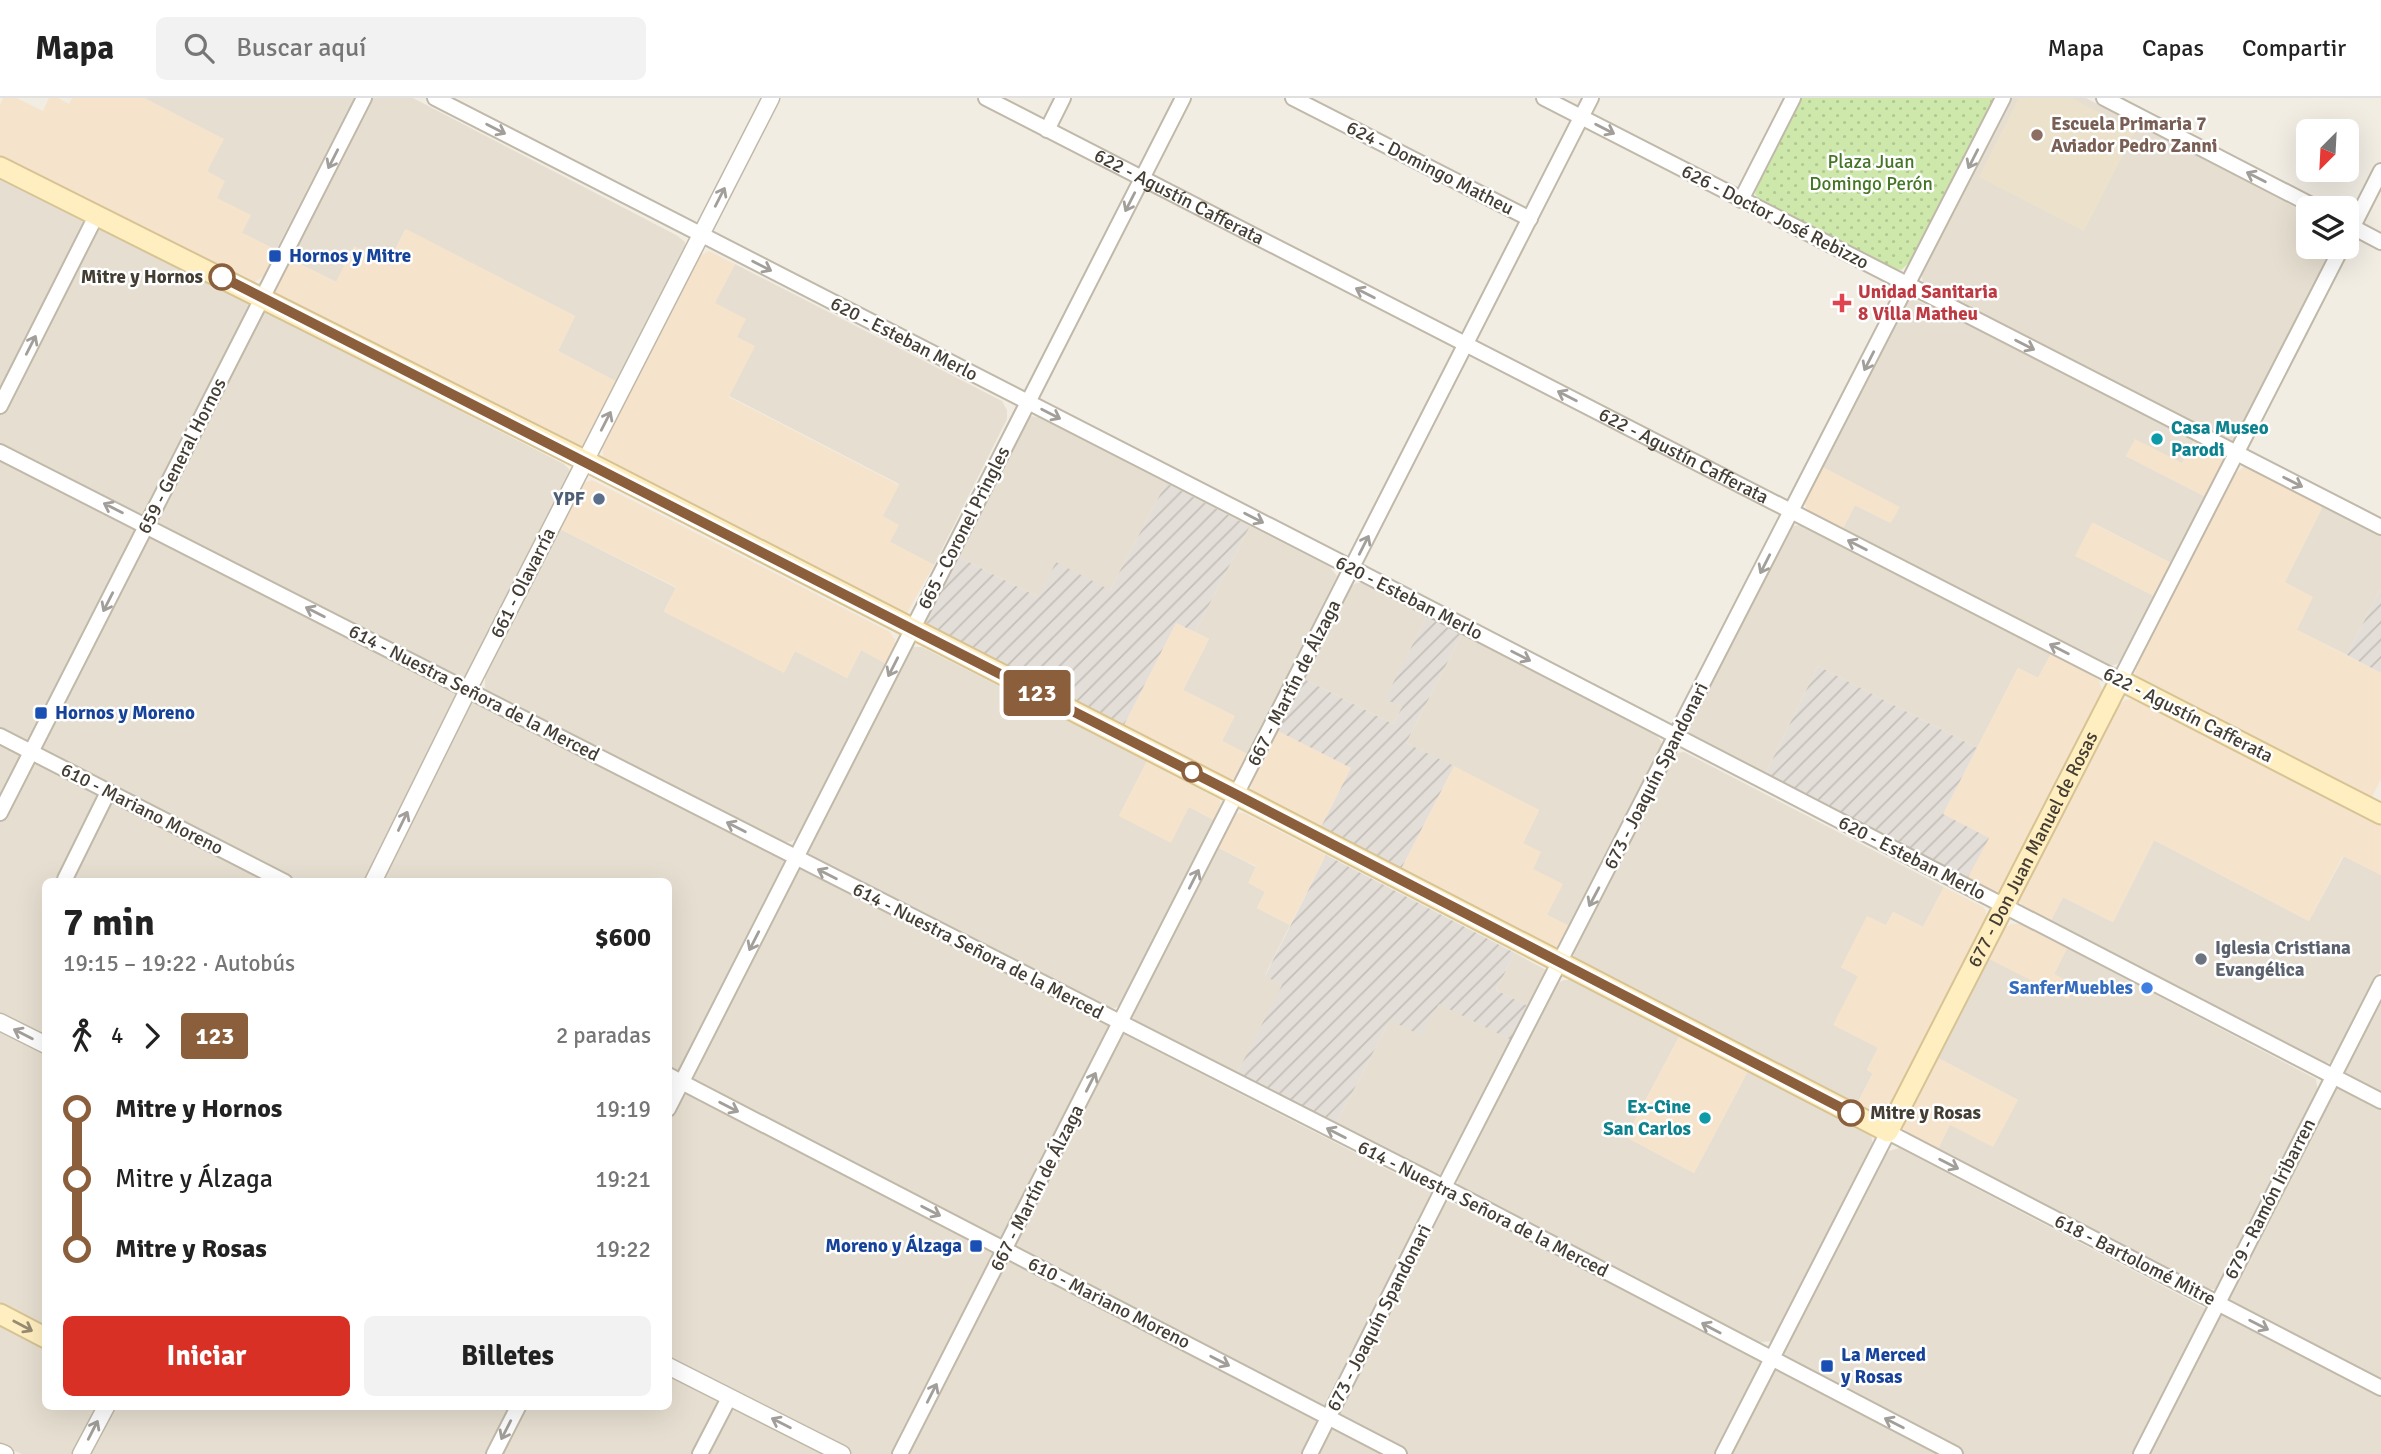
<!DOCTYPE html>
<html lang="es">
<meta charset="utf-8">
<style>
body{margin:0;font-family:Signika,sans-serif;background:#f2f2f2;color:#222;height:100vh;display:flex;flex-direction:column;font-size:26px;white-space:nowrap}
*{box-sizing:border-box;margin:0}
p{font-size:23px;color:#767676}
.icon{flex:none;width:38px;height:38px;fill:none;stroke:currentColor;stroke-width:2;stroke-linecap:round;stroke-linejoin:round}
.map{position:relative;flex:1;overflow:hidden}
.details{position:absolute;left:42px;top:780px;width:630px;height:532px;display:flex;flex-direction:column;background:#fff;border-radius:10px;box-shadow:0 7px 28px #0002}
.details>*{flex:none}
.badge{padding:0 14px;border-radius:5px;font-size:24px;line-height:46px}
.needle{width:46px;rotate:204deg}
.controls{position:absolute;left:2296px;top:21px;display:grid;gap:14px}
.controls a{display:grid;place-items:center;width:63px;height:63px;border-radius:10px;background:#fff;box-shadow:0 7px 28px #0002;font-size:35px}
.map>.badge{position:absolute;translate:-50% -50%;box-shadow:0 0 0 4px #fff}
.legs{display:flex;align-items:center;gap:10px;height:77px;padding:0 21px;font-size:23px}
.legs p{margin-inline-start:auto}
.headline{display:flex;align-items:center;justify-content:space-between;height:119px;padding:0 21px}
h1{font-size:38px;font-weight:700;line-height:52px}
.action{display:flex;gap:14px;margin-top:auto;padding:14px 21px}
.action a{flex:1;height:80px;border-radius:10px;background:#d93025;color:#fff;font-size:28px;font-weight:700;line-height:80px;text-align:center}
.action a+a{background:#f2f2f2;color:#222}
ul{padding:0 21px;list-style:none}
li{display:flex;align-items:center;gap:24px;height:70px;font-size:26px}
li i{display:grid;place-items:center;width:10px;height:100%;margin:0 9px;background:currentColor}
li i::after{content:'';width:18px;height:18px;margin:-9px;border:5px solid;border-radius:50%;background:#fff}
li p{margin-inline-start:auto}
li:first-child i{background:linear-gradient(#0000 50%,currentColor 0)}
li:last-child i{background:linear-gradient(currentColor 50%,#0000 0)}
header{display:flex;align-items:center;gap:42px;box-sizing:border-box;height:98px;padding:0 35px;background:#fff;border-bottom:2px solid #e0e0e0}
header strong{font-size:33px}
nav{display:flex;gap:38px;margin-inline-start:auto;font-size:24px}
.search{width:490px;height:63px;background:#f2f2f2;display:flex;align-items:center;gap:18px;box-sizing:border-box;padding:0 24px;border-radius:10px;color:#767676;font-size:26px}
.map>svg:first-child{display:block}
.residential{fill:#e6dfd1;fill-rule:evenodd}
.commercial{fill:#f5e3cc}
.industrial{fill:url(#industrial-furrows)}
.education{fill:#ece2cc}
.park{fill:url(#park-dots)}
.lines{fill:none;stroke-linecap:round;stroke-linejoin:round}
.minor-casing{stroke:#c0b8a8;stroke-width:18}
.tertiary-casing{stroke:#c0b8a8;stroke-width:19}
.secondary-casing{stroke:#d7c393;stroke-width:23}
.minor{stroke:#fff;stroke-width:14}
.tertiary{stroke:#fff;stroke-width:16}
.secondary{stroke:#ffefc0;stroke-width:19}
.oneway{stroke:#a29e99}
.oneway2{stroke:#988d72}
.line-1-casing{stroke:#fff;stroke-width:16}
.line-1{stroke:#8b5e3c;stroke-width:10}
.education-dot{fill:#8d6e63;stroke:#fff;stroke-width:2.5}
.transit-dot{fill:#1a4fb4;stroke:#fff;stroke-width:2.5}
.stop-1-dot{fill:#fff;stroke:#8b5e3c;stroke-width:3.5}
.health-dot{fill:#e0444e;stroke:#fff;stroke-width:2.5}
.culture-dot{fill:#0f9aa8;stroke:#fff;stroke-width:2.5}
.service-dot{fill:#5c6f8a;stroke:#fff;stroke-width:2.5}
.worship-dot{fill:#6b7280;stroke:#fff;stroke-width:2.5}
.shop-dot{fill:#3f7fe0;stroke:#fff;stroke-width:2.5}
.labels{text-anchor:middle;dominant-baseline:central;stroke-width:5;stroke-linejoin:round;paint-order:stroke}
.education-label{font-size:19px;font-weight:bold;fill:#785e54;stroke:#fff;text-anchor:start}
.park-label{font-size:19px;fill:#457626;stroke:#fff}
.street-label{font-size:19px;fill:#443d33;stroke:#fff}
.transit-label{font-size:19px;font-weight:bold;fill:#164399;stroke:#fff;text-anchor:start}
.stop-label{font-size:19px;font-weight:bold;fill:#443d33;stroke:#fff;text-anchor:end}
.health-label{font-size:19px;font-weight:bold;fill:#be3a42;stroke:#fff;text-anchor:start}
.culture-label{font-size:19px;font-weight:bold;fill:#0d838f;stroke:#fff;text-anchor:start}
.service-label{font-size:19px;font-weight:bold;fill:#4e5e75;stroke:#fff;text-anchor:end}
.worship-label{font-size:19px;font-weight:bold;fill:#5b616d;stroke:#fff;text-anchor:start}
.shop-label{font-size:19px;font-weight:bold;fill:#366cbe;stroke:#fff;text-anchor:end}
</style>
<header>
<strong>Mapa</strong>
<div class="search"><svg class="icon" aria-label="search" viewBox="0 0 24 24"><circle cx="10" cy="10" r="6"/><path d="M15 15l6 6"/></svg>Buscar aquí</div>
<nav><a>Mapa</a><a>Capas</a><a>Compartir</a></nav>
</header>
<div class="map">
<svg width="2381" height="1356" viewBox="0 0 2381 1356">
<defs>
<pattern id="industrial-furrows" width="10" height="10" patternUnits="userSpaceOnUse" patternTransform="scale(1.75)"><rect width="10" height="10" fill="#e4ded8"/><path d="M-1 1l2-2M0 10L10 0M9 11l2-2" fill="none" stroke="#c5bfba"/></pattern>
<pattern id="park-dots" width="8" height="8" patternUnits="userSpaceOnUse" patternTransform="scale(1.75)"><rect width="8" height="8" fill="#cde8aa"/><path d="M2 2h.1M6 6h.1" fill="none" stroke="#b1c893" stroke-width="1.8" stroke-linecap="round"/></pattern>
</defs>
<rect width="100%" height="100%" fill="#f2ede3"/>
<path class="residential" d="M144 0H354L276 152 242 135 216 100 207 73 223 41Z
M370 0H413L678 138 685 144V151L619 285 558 253 575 218 405 132 388 166 336 184 288 160Z
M2009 0H2086L2308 116V149H2333L2237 343 2228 344 1923 186 1921 173Z
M0 79 564 366 569 371V378L458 595 1775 1270 1884 1059 1889 1053 1899 1050 2218 1217 2381 899V1356H22L0 1347ZM46 784H668V1309H46Z
M735 166 1002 303 1007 312V321L934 467 890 444 882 419 899 386 729 298 737 239 714 205Z
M1914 201 2196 338 2182 366 2135 342 2126 358 2206 399 2171 465 2093 425 2076 458 2154 498 2124 558 2117 566 2109 568 2101 565 1842 432 1855 407 1891 425 1821 368 1903 208 1908 203Z
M1029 318 1038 319 1166 385 1110 492 1038 499 955 457 1024 324Z
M2323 408 2381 437V490L2347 557 2297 532 2284 485Z
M1802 426 2051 556 2038 580 2018 570 1977 650 1818 568 1765 677 1693 640 1689 634V627L1786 434 1790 429Z
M1250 428 1330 469 1337 478 1247 656 1222 643 1234 618 1183 592 1209 541 1195 534Z
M560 431 676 490 664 513 784 574 795 553 847 580 861 552 885 565 796 741 790 744H779L488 595 485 590V578Z
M1356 485H1362L1427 518 1386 600 1402 609 1393 626 1304 581 1351 489Z
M1462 536 1656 637 1661 643 1662 651 1571 829 1547 817 1523 745 1539 712 1406 645Z
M913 549H922L1147 663 1119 718 1189 709 1214 722 1120 907 1115 910 1108 909 811 759 807 754 808 747 906 553Z
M1684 654 1944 789 1923 829 1893 814 1886 827 1841 869 1858 878 1878 950 1867 972 1873 975 1856 1008 1579 865 1574 859 1573 853 1673 659 1677 655Z
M2154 742 2309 823 2344 758 2381 777V872L2338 960 2334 964 2323 965 2050 824 2063 799 2113 824Z
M1217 749 1256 769 1265 794 1257 810 1290 827 1265 877 1283 887 1237 975 1135 923 1132 918 1133 911Z
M2067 850 2316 981 2318 993 2224 1182 2215 1191H2207L1938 1051 1949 1027 2018 1002 1938 960 1987 860 2054 876Z
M1515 855 1546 872V878L1530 909 1496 892Z
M1564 882H1570L1680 937 1626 1039 1694 1075 1748 973 1871 1037 1873 1048 1772 1243 1757 1245 1459 1092 1457 1080 1558 885Z
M1439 905 1513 943 1447 1071 1441 1076 1433 1075 1336 1026 1390 922Z"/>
<path class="commercial" d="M3 0H17L43 13 49 0H58L69 6 72 0H144L224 41 207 73 225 83 217 100 251 117 242 135 276 152 264 178 253 185 0 58V7Z
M406 131 575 218 558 253 619 285 587 347 579 351H574L276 196 273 191 288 160 336 184 354 148 388 166Z
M709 153 735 166 715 205 746 221 737 239 755 248 729 299 899 387 883 418 899 427 890 444 934 467 907 515 902 516 604 363 602 349 698 159Z
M2196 338 2221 352 2224 357V364L2206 399 2126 358 2135 341 2182 365Z
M1821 368 1900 409 1891 425 1855 407 1842 432 1810 416 1804 404Z
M2245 368 2323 408 2285 484 2313 499 2297 532 2381 575V681L2371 701 2140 583 2135 576 2137 566 2236 375Z
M592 382 890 534 895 542V547L885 565 861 552 847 580 795 553 784 575 664 514 676 489 560 431 583 385Z
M2092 425 2171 465 2154 498 2075 458Z
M1176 525 1209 541 1183 592 1235 618 1222 643 1247 656 1236 679 1231 682 1225 683 1122 631Z
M2051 556 2095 579 2099 582 2102 593 2005 786 1999 793 1991 794 1967 781 1943 716 2018 570 2038 580Z
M2132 601 2138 602 2381 726V777L2343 758 2309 823 2154 742 2113 824 2063 799 2050 824 2025 811 2019 802 2021 796 2114 612 2125 602Z
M1278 633 1351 670 1320 731 1254 697 1251 691 1252 684Z
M1147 663 1220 702V708L1214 722 1189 709 1171 745 1119 718Z
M1454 668 1539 712 1523 745 1541 754 1533 771 1563 786 1547 817 1571 829 1559 849 1554 850 1400 773Z
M1238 715H1244L1326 757 1290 827 1257 810 1265 794 1248 785 1256 768 1217 749 1230 722Z
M1944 789 1983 809 1986 813V821L1889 1012 1885 1016 1874 1017 1856 1008 1873 976 1867 972 1878 950 1833 927 1858 878 1841 869 1867 818 1886 827 1893 814 1923 829Z
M2012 826H2020L2067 850 2054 876 2076 887 2068 901 1987 860 2003 830Z
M1680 937 1748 973 1694 1075 1626 1039Z
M1938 960 2018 1002 1993 1049 1950 1027 1938 1051 1907 1036 1903 1029 1905 1024Z"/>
<path class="industrial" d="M1166 385 1250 428 1195 534 1176 525 1122 631 927 530 924 517 955 457 1038 499 1056 464 1110 492Z
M2381 490V575L2347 557Z
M1427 518 1462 536 1406 645 1454 668 1400 773 1320 731 1351 670 1278 633 1304 581 1393 626 1402 609 1385 601Z
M1818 568 1977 650 1943 716 1989 740 1967 781 1765 677Z
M1326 757 1515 855 1496 892 1530 909 1513 943 1439 906 1422 938 1390 922 1336 1026 1237 975 1282 887 1265 878Z"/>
<path class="education" d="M2019 0H2071L2135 33 2084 133 1979 79Z"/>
<path class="park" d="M1801 0H1995L1910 164 1901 172 1891 170 1762 105 1755 96 1757 88Z"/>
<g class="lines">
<defs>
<g id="minor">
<path d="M435 0 1352 470 2381 1003"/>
<path id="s1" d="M986 0 2120 582 2342 149"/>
<path d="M1293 0 1530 121"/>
<path d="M1544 0 2381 429"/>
<path d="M2104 0 2317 110"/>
<path d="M1047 32 1063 0"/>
<path d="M1741 102 1793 0"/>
<path d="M2347 126 2381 144"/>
<path d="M2347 140 2381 73"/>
<path d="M0 308 96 118"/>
<path d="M0 354 1444 1089 1955 1356"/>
<path d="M0 638 285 784"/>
<path d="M0 715 364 0"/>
<path d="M65 781 108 694"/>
<path d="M668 977 1399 1356"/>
<path d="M668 1011 1183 0"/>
<path d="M494 1356 518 1309"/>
<path d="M700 1356 729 1300"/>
<path d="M900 1356 1591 0"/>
<path d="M1310 1356 1444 1089 2003 0"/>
<path d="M1723 1356 1888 1034 2381 1290"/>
<path d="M2141 1356 2381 885"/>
</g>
<path id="tertiary" d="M373 784 468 592 771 0
M0 924 46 947
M668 1268 842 1356
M0 1354 5 1356
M81 1356 106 1309"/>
<g id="secondary">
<path id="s2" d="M0 69 586 363 1237 697 1888 1034 2120 582 2381 716"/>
<path d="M0 1216 46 1240"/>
</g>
</defs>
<use href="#minor" class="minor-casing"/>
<use href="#tertiary" class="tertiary-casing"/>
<use href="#secondary" class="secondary-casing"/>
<use href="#minor" class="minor"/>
<use href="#tertiary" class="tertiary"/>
<use href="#secondary" class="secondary"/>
</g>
<defs><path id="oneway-shaft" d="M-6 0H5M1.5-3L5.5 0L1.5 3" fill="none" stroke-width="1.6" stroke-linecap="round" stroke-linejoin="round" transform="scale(1.75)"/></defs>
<g class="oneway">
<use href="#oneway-shaft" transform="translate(496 31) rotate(27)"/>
<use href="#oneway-shaft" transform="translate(1605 31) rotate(27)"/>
<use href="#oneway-shaft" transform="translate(333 61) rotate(117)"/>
<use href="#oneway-shaft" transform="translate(1973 61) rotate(117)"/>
<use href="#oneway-shaft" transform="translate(2256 79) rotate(-153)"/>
<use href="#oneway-shaft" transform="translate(720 99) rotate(-63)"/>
<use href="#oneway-shaft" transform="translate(1130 104) rotate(117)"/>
<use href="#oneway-shaft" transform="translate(762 168) rotate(27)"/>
<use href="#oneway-shaft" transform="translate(1365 195) rotate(-153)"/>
<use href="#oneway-shaft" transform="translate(31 247) rotate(-63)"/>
<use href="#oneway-shaft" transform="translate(2025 247) rotate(27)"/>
<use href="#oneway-shaft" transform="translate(1869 263) rotate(117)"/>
<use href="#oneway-shaft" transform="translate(1567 298) rotate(-153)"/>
<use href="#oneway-shaft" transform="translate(1051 316) rotate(27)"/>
<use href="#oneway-shaft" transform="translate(606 323) rotate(-63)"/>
<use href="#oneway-shaft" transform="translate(2293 384) rotate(27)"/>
<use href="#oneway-shaft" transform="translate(113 410) rotate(-153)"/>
<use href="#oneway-shaft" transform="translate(1254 420) rotate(27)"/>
<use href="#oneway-shaft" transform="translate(1364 447) rotate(-63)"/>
<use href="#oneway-shaft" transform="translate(1857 447) rotate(-153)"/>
<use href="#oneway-shaft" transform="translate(1765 466) rotate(117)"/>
<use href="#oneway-shaft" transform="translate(108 504) rotate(117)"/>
<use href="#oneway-shaft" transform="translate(315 514) rotate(-153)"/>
<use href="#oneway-shaft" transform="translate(2059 551) rotate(-153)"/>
<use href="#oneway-shaft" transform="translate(1521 558) rotate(27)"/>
<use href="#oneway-shaft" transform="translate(893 569) rotate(117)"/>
<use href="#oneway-shaft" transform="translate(403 723) rotate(-64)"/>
<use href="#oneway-shaft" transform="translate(736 729) rotate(-153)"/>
<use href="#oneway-shaft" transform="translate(827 776) rotate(-153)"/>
<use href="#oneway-shaft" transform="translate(1194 781) rotate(-63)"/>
<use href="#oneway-shaft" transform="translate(1594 799) rotate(118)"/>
<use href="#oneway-shaft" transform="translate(754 843) rotate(117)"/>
<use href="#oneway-shaft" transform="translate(23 936) rotate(-153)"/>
<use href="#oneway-shaft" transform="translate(1091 984) rotate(-63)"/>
<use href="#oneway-shaft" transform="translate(729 1009) rotate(27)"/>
<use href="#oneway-shaft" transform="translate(1336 1035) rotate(-153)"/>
<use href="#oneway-shaft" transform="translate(1949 1066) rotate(27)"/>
<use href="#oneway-shaft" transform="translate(931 1113) rotate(27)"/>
<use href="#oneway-shaft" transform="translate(2259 1227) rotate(27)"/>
<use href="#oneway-shaft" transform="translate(1711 1230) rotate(-152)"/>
<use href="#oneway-shaft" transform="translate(1220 1263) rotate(27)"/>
<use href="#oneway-shaft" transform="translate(932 1295) rotate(-63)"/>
<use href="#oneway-shaft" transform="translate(781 1325) rotate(-153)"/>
<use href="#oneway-shaft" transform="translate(1894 1325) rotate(-153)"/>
<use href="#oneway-shaft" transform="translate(93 1332) rotate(-63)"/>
<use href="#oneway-shaft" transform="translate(506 1332) rotate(117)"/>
</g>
<use class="oneway2" href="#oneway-shaft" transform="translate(23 1228) rotate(28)"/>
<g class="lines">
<defs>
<path id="line-1" d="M222 179 1237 697 1851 1015"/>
</defs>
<use href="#line-1" class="line-1-casing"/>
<use href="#line-1" class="line-1"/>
</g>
<circle class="education-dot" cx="2037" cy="37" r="7"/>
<g class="transit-dot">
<rect x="268" y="151" width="14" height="14" rx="3.5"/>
<rect x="34" y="608" width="14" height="14" rx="3.5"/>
<rect x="969" y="1141" width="14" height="14" rx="3.5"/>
<rect x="1820" y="1261" width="14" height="14" rx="3.5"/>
</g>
<g class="stop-1-dot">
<circle cx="222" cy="179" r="12"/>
<circle cx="1192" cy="674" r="9"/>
<circle cx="1851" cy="1015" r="12"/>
</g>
<path class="health-dot" d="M1838.5 194.5h7v7h7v7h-7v7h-7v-7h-7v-7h7z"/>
<g class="culture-dot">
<circle cx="2157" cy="341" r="7"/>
<circle cx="1705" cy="1020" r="7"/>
</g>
<circle class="service-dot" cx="599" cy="401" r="7"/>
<circle class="worship-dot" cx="2201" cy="861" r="7"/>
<circle class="shop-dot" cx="2147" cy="890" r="7"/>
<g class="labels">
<g class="education-label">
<text x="2051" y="26">Escuela Primaria 7<tspan x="2051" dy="22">Aviador Pedro Zanni</tspan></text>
</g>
<g class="park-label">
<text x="1871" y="64">Plaza Juan<tspan x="1871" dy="22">Domingo Perón</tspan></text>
</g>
<g class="street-label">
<text transform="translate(1430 70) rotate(27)">624 - Domingo Matheu</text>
<text stroke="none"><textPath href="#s1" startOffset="217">622 - Agustín Cafferata</textPath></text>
<text transform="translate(1775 119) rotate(27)">626 - Doctor José Rebizzo</text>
<text transform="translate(904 241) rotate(27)">620 - Esteban Merlo</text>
<text transform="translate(182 358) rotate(-63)">659 - General Hornos</text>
<text stroke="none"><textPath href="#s1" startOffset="784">622 - Agustín Cafferata</textPath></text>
<text transform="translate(964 430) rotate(-63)">665 - Coronel Pringles</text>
<text transform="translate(523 485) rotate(-63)">661 - Olavarría</text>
<text transform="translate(1409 500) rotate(27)">620 - Esteban Merlo</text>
<text transform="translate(1294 585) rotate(-63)">667 - Martín de Álzaga</text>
<text transform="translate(474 595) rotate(27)">614 - Nuestra Señora de la Merced</text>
<text transform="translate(2188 617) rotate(27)">622 - Agustín Cafferata</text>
<text transform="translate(1656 678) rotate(-63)">673 - Joaquín Spandonari</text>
<text transform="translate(142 711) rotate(27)">610 - Mariano Moreno</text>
<text stroke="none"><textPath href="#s2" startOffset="2438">677 - Don Juan Manuel de Rosas</textPath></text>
<text transform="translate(1912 760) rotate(27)">620 - Esteban Merlo</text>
<text transform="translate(978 853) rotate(27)">614 - Nuestra Señora de la Merced</text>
<text transform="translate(1037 1090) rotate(-63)">667 - Martín de Álzaga</text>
<text transform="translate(2270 1101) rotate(-63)">679 - Ramón Iribarren</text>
<text transform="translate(1483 1111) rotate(27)">614 - Nuestra Señora de la Merced</text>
<text transform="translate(2135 1162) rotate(27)">618 - Bartolomé Mitre</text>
<text transform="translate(1109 1205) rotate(27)">610 - Mariano Moreno</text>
<text transform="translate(1379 1220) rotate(-63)">673 - Joaquín Spandonari</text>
</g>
<g class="transit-label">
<text x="289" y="158">Hornos y Mitre</text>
<text x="55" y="615">Hornos y Moreno</text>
<text x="962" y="1148" text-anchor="end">Moreno y Álzaga</text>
<text x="1841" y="1257">La Merced<tspan x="1841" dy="22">y Rosas</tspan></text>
</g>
<g class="stop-label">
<text x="203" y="179">Mitre y Hornos</text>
<text x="1870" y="1015" text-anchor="start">Mitre y Rosas</text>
</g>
<g class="health-label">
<text x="1858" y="194">Unidad Sanitaria<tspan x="1858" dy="22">8 Villa Matheu</tspan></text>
</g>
<g class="culture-label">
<text x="2171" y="330">Casa Museo<tspan x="2171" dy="22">Parodi</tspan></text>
<text x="1691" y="1009" text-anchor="end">Ex-Cine<tspan x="1691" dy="22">San Carlos</tspan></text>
</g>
<g class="service-label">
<text x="585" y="401">YPF</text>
</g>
<g class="worship-label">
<text x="2215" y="850">Iglesia Cristiana<tspan x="2215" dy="22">Evangélica</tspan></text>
</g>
<g class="shop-label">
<text x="2133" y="890">SanferMuebles</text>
</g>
</g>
</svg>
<div class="controls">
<a><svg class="needle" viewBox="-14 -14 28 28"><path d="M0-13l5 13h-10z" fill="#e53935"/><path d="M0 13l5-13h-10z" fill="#767676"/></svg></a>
<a><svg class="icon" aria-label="layers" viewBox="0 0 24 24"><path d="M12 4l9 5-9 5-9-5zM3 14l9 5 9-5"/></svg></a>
</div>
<b class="badge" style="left:1037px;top:595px;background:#8b5e3c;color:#fff">123</b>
<section class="details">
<div class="headline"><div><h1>7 min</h1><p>19:15 – 19:22 · Autobús</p></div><b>$600</b></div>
<div class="legs"><svg class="icon" aria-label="walk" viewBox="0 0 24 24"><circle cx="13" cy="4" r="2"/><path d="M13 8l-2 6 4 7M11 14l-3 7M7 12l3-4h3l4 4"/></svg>4<svg class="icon" aria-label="forward" viewBox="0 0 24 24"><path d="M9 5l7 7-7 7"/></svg><b class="badge" style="background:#8b5e3c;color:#fff">123</b><p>2 paradas</p></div>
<ul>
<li><i style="color:#8b5e3c"></i><b>Mitre y Hornos</b><p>19:19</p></li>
<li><i style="color:#8b5e3c"></i><span>Mitre y Álzaga</span><p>19:21</p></li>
<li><i style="color:#8b5e3c"></i><b>Mitre y Rosas</b><p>19:22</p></li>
</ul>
<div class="action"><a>Iniciar</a><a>Billetes</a></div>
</section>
</div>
